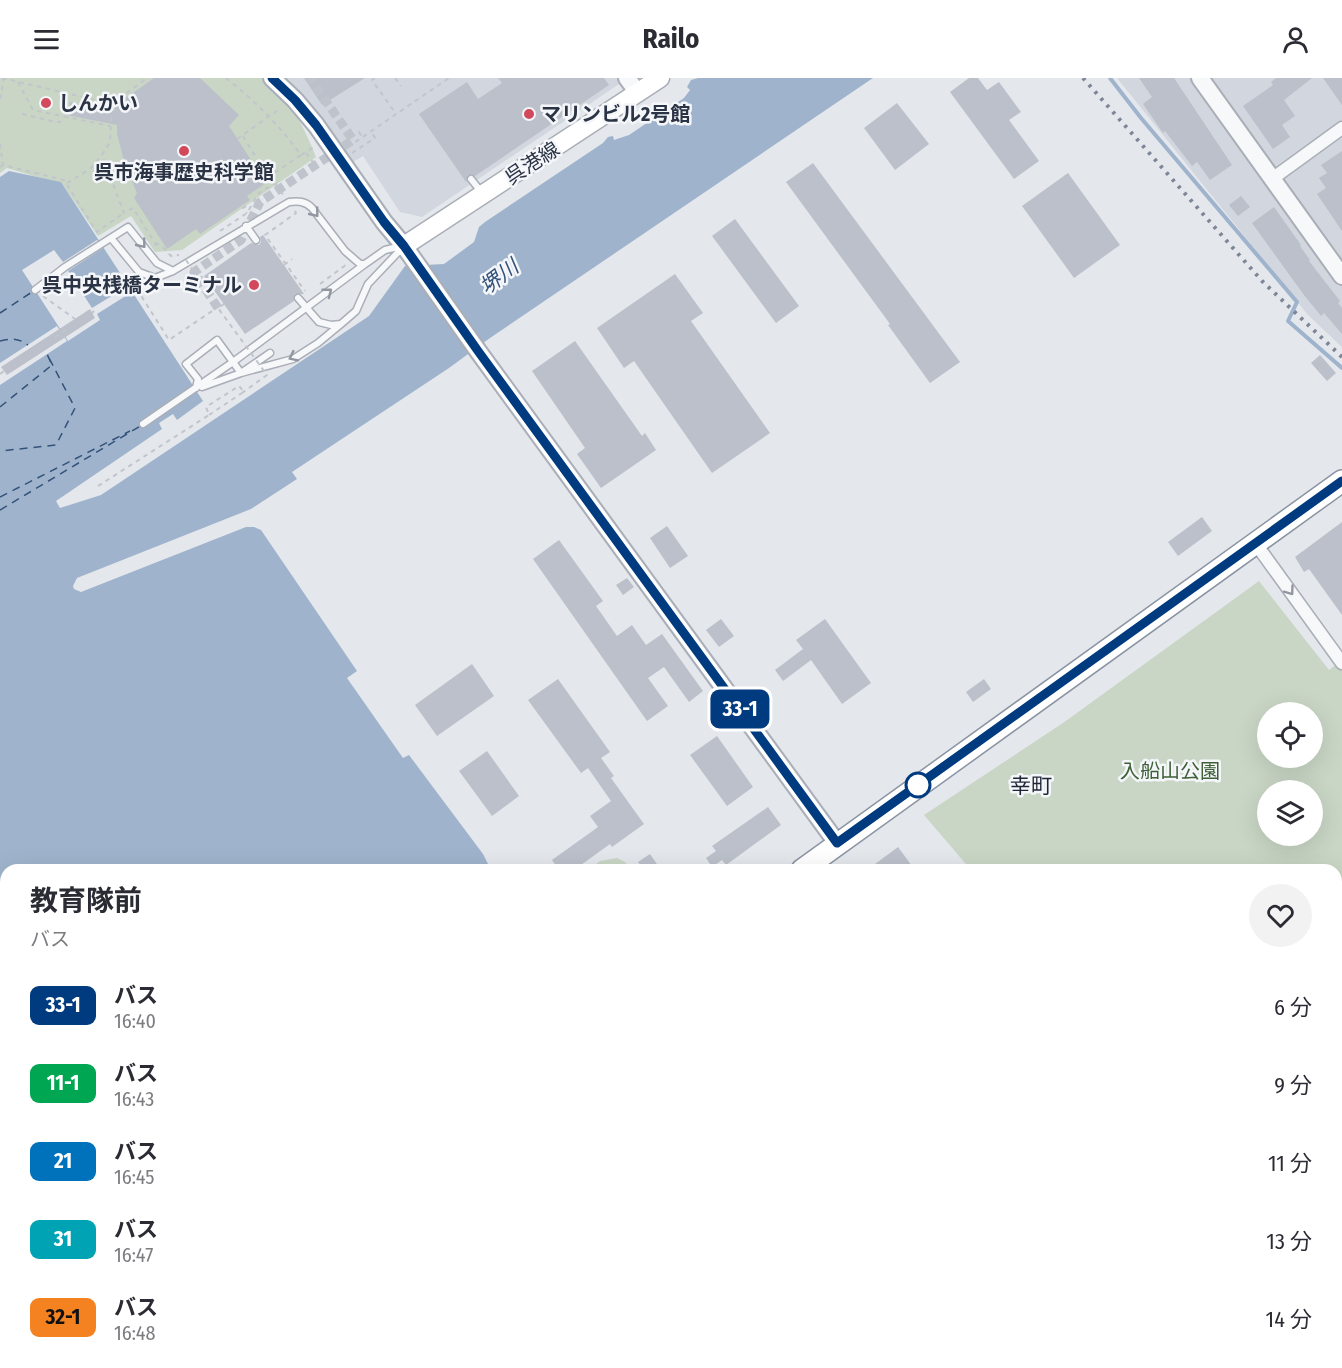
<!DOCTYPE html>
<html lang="ja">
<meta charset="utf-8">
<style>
body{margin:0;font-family:"Fira Sans Condensed","Noto Sans JP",sans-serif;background:#f2f2f3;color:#2b2b33;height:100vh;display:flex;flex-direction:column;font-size:22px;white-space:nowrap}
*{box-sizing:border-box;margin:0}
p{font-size:20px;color:#7c7c81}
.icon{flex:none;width:33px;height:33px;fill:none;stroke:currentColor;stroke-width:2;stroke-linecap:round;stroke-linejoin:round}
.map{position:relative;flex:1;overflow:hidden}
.details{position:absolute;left:0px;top:786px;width:1342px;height:504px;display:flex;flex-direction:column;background:#fff;border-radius:18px 18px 0 0;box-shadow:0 6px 24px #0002}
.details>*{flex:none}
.badge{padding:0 12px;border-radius:9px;font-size:21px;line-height:39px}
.tools{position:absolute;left:1257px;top:624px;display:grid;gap:12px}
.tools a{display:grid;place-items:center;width:66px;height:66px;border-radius:50%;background:#fff;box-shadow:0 6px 24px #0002;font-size:30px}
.map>.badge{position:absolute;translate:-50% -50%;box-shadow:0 0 0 3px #fff}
.round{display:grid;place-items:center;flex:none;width:63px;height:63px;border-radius:32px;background:#f2f2f3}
.summary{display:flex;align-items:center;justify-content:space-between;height:102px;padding:0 30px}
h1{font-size:28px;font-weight:700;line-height:45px}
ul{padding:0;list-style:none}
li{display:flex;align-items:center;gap:18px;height:78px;padding:0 30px}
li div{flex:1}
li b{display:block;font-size:22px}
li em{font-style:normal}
li .badge{min-width:66px;font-weight:700;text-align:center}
header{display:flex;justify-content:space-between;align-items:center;height:78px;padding:0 30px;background:#fff;font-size:27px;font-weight:700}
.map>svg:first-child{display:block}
.built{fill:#d2d6de}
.green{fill:#c9d6c5;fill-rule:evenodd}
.water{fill:#9fb4cc}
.pier{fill:#e4e7ec}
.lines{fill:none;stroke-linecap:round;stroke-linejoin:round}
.stream{stroke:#9fb4cc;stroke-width:4}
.ferry{stroke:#34527a;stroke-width:1.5;stroke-dasharray:8 6;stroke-linecap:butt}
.building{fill:#bbc0ca}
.pedestrian-tunnel{stroke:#bfc3cb;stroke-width:9;stroke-dasharray:9 4.5;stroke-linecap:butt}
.service-casing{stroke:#a9aeb7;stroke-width:9}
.minor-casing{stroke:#a9aeb7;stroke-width:15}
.tertiary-casing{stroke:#a9aeb7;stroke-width:20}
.secondary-casing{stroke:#a9aeb7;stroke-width:21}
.trunk-casing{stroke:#8b94a3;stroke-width:24}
.path{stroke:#c2c5cb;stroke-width:2;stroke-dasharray:4.5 4.5;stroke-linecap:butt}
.service{stroke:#f7f8fa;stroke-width:6}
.minor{stroke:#f7f8fa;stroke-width:12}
.tertiary{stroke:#f7f8fa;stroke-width:16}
.secondary{stroke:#fff;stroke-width:18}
.trunk{stroke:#fff;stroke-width:21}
.rail{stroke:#7d8696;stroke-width:4;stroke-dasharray:3 6;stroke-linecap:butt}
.path-bridge{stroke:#c2c5cb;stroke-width:2;stroke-dasharray:4.5 4.5;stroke-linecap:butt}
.oneway{stroke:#9196a0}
.line-casing{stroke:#fff;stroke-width:14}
.line{stroke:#003b80;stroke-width:9}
.poi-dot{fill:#d1495b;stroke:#f4f6f9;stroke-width:2}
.stop-dot{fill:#fff;stroke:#003b80;stroke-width:3}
.labels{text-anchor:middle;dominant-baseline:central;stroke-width:5;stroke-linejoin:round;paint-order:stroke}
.poi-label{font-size:20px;font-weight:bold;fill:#2b3445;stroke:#f4f6f9;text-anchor:start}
.street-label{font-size:20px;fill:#2b3445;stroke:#f4f6f9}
.park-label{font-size:20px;fill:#3f6138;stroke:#f4f6f9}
.water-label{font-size:21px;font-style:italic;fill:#34527a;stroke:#f4f6f9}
.neighbourhood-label{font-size:21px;fill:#1d2536;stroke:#f4f6f9}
</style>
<header><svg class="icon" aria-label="menu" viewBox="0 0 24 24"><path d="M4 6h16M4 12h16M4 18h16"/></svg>Railo<svg class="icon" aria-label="person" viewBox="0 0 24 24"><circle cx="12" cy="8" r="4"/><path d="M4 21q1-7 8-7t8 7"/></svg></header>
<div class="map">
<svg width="1342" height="1290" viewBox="0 0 1342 1290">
<rect width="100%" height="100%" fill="#e4e7ec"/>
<path class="built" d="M280 0H628L422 139 400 134 363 78 353 84Z
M1117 0H1342V269L1308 237Z
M142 1284H347L348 1290H136Z"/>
<path class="green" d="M0 0H264C291 22 303 47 316 79L182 172 155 174 131 138 98 158 63 107 7 90 0 95Z
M1259 503 1329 592 1342 582V954L1337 958 1336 792H971L924 737 1063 645ZM1268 634H1312V680H1268ZM1268 712H1312V758H1268Z
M617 780 625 784 632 792H588L600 783Z"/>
<path class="water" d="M698 0H873L490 260 449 290 292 394 297 401 251 431 77 500 73 508 74 511 81 514 246 449H254L261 452 357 593 347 600 403 680 409 677 483 776 491 792H6V874L0 866V99L9 93 61 104 203 323 177 342 173 336 159 345 162 351 56 423 60 430 101 417 369 238 405 188 444 186 474 164 479 149 485 144 603 65 608 59 613 58 614 62 629 57 684 20 690 12 687 9 691 2Z
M0 888 6 897V1284H156L163 1290H0Z"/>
<path class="pier" d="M97 162 103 170 68 193 92 230 128 208 132 214 97 236 100 242 68 263 22 192 54 172 63 184Z
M57 248 67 263 0 307V285Z"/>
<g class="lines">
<path class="stream" d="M1110 0 1141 40 1297 224 1288 243 1342 290"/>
<path class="ferry" d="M0 235 32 214
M0 263C12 260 18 260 28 267
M0 329 52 287 47 276 75 330 56 367 0 373
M0 419 130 353
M0 432 142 347"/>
</g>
<path class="building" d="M154 0H200L239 37 229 48 266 105 247 118 250 122 200 156 196 151 167 171 134 120 137 115 125 86 117 56V47L67 37 70 24 114 33 116 27Z
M304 0H365L322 27Z
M498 0H604L609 7 475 98 468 97 466 104 419 36 467 4 478 21 502 5Z
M969 0H978L987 12 999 4 1021 34 1009 42 1039 83 1014 101 950 14Z
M1139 0H1174L1232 87 1210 102 1197 84 1192 88 1165 53 1163 55 1143 26 1152 19Z
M1276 0H1312L1284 22 1295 38 1282 47 1290 59 1273 71 1243 28 1273 7 1271 4Z
M1323 0H1342V27Z
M897 25 929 66 895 92 864 50Z
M1342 73V153L1317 116 1326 110 1319 100 1327 95 1321 87Z
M813 85 960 284 930 305 888 247 890 246 786 104Z
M1068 95 1120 167 1074 200 1022 128Z
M1241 118 1250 129 1238 138 1229 127Z
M1274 129 1301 167 1300 168 1310 182 1309 183 1340 223 1338 225 1342 230V256L1324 235 1321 238 1304 217 1252 145Z
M735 141 799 228 776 245 712 158Z
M263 157 304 216H295L294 223 245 256 204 198 251 165 259 167 261 164 260 159Z
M675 196 703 235 691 243 770 355 712 395 634 283 624 290 597 250Z
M90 231 95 240 7 297 1 289Z
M575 263 642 358 645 355 656 372 601 410 577 376 585 370 532 293Z
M1320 277 1336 295 1327 303 1311 285Z
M1202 439 1212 453 1178 478 1168 464Z
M1342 444V537L1309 491 1304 494 1295 479Z
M667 448 688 478 670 490 650 460Z
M559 462 603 523 596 528 617 558 632 547 646 567 662 556 703 613 689 624 664 589 648 600 668 628 647 643 533 481Z
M627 500 634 509 623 517 616 507Z
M721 541 734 558 719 569 706 552Z
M825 541 871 605 842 626 811 582 783 603 775 592 803 571 796 562Z
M472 586 494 618 437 658 415 627Z
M558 601 610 674 601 680 614 698 611 700 644 746 612 769 610 766 574 792H559L552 782 598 749 590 738 611 723 588 690 581 695 528 622Z
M984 601 991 611 973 624 966 614Z
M717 658 753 709 727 728 690 677Z
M487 673 519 718 492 738 459 693Z
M768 729 781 747 726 787 722 782 712 789 706 780 716 773 712 768Z
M898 769 915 792H867Z
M650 776 661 792H644L638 784Z"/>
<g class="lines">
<path class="pedestrian-tunnel" d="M218 230 194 194 241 162 260 124 353 62 310 0"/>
<defs>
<path id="service" d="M471 101 482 115
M246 148 256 162
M111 160 139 194 155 200 173 193 289 124C299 123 305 123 312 130L345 173 360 186H365L385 172 402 168
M35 212 65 189 128 149 157 185 173 193
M298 220 319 244 331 247 341 246 356 233 368 206 404 168
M202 309 241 295 270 275
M196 310 198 301 186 286 217 262 241 295 293 281 318 265 341 246
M143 346 233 284 365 186"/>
<path id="minor" d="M1272 101 1342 50
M1256 466 1342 585
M1336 1001 1342 1009
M1336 1167 1342 1162
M1336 1276 1342 1272
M1211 1284 1215 1290
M1173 1290 1178 1284
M1318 1290 1326 1284"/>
<path id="tertiary" d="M272 0 295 22 316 47 384 144 404 168 478 273 837 765
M627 0 638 15
M1200 0 1342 198
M1336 973 1342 969"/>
<path id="secondary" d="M404 168 660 0"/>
<path id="trunk" d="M802 792 1342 403
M893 1290 897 1284"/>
</defs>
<use href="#service" class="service-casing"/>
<use href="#minor" class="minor-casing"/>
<use href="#tertiary" class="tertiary-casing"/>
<use href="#secondary" class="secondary-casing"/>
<use href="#trunk" class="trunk-casing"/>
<path class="path" d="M2 0 112 26 110 64 102 77 124 135 133 130 158 170
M226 0C254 22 280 48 301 77L264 102
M375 0 372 2 396 36
M395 0 401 8
M18 4 33 32 110 48
M0 21 4 1
M112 26 147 0
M22 36 56 44H60L62 38
M243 58 268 99
M351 59 359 54 362 59
M237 61 281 30
M0 66 3 87
M348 69 449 0
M306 75 315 87
M352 75 375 60 371 53
M301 77 314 69
M0 89 3 87 64 102 97 154 124 135
M270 98 284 118
M67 105 90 91 102 77
M246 128 243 130 247 135
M295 133 296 135 265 157 305 213
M220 153 247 135 259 115 275 105
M155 165 161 167 171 178 179 177
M284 187 292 181
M320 206 347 186
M130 211 135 208 169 262 224 225
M43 218 75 241
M92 235 94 233
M55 259 66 252
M0 296 4 293
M209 337 242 315
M98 408 209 337 206 329 239 308 244 314"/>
<use href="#service" class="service"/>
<use href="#minor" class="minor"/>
<use href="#tertiary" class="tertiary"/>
<use href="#secondary" class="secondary"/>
<use href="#trunk" class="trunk"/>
<path class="rail" d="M1083 0 1263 204 1342 279"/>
<path class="path-bridge" d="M186 182 194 194
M224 226 218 230 267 297 242 315"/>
</g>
<defs><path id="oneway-chevron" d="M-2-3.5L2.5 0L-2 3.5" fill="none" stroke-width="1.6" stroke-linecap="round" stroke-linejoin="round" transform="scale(1.5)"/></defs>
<g class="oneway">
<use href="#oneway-chevron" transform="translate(315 135) rotate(51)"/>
<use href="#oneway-chevron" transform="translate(142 166) rotate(51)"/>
<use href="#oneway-chevron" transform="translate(328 214) rotate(-38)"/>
<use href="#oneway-chevron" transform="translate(293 279) rotate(154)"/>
<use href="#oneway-chevron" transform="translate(1290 513) rotate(54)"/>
</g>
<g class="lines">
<defs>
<path id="line" d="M272 0 295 22 316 47 384 144 404 168 478 273 837 765 1342 403"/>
</defs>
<use href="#line" class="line-casing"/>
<use href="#line" class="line"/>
</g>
<g class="poi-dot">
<circle cx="46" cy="25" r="6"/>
<circle cx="529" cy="36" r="6"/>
<circle cx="184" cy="73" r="6"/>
<circle cx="254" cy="207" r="6"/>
</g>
<circle class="stop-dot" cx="918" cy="707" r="12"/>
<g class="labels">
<g class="poi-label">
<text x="58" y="25">しんかい</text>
<text x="541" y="36">マリンビル2号館</text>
<text x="184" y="94" text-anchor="middle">呉市海事歴史科学館</text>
<text x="242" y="207" text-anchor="end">呉中央桟橋ターミナル</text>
</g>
<g class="street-label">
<text transform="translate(532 85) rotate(-33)">呉港線</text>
</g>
<g class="park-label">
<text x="1170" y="693">入船山公園</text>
</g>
<g class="water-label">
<text transform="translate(499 199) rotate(-37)">堺川</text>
</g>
<g class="neighbourhood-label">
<text x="1031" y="708">幸町</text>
</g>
</g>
</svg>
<div class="tools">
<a><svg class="icon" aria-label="locate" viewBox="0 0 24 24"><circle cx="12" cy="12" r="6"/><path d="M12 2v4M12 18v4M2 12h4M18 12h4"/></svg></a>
<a><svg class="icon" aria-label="layers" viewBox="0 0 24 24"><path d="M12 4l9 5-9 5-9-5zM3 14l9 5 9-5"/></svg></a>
</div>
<b class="badge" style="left:740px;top:631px;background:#003b80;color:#fff">33-1</b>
<section class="details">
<div class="summary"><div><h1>教育隊前</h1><p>バス</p></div><a class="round"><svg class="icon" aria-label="heart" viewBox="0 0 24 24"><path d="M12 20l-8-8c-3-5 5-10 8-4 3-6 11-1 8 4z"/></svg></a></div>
<ul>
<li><span class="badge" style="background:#003b80;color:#fff">33-1</span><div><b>バス</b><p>16:40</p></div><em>6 分</em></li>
<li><span class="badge" style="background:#00a651;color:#fff">11-1</span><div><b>バス</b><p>16:43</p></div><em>9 分</em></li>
<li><span class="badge" style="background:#0072bc;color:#fff">21</span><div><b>バス</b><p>16:45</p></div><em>11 分</em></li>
<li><span class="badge" style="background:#00a3b4;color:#fff">31</span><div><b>バス</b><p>16:47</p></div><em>13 分</em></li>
<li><span class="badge" style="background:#f58220;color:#111">32-1</span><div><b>バス</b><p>16:48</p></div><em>14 分</em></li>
</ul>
</section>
</div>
